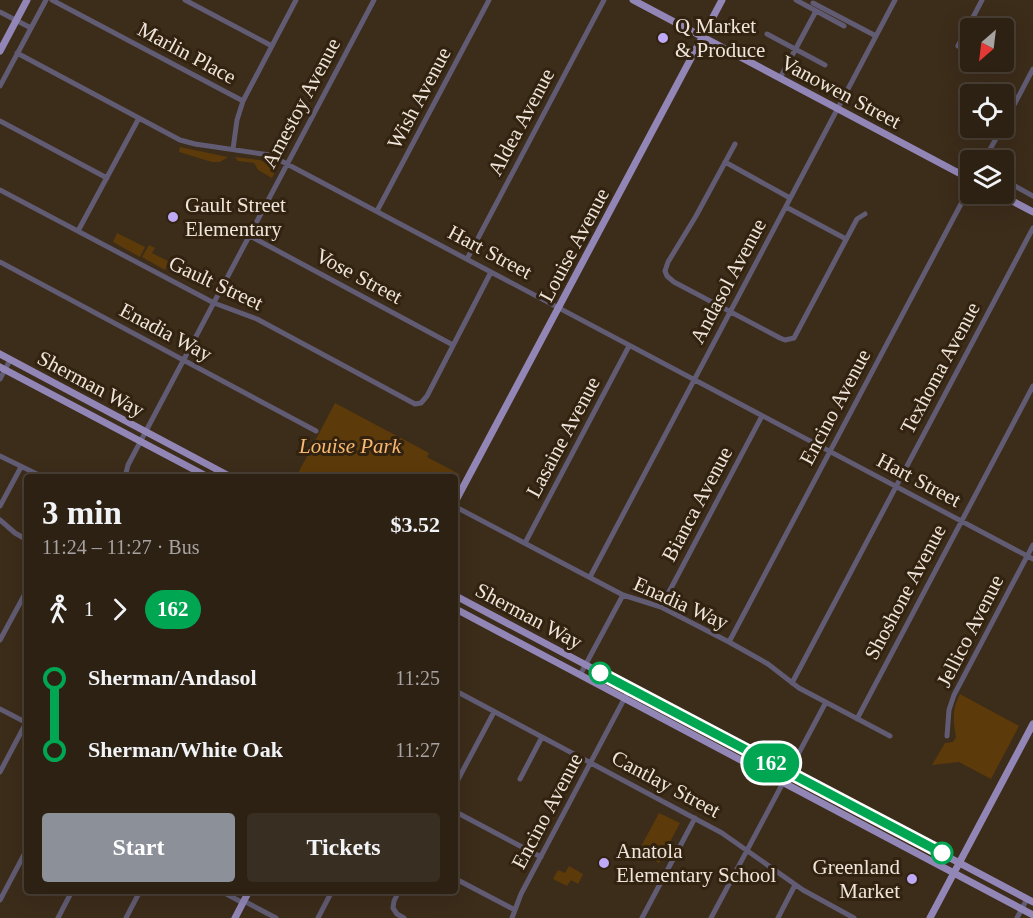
<!DOCTYPE html>
<meta charset="utf-8">
<style>
body{margin:0;font-family:"Times New Roman",serif;background:#392e22;color:#f1f3f6;height:100vh;display:flex;flex-direction:column;font-size:22px;white-space:nowrap}
*{box-sizing:border-box;margin:0}
p{font-size:20px;color:#a7a3a0}
.icon{flex:none;width:33px;height:33px;fill:none;stroke:currentColor;stroke-width:2;stroke-linecap:round;stroke-linejoin:round}
.map{position:relative;flex:1;overflow:hidden}
.drawer{position:absolute;left:24px;top:474px;width:434px;height:420px;display:flex;flex-direction:column;background:#2d2114;border-radius:6px;box-shadow:0 6px 24px #0002,0 0 0 2px #483e34}
.drawer>*{flex:none}
.badge{padding:0 12px;border-radius:20px;font-size:21px;line-height:39px}
.needle{width:39px;rotate:208deg}
.controls{position:absolute;left:960px;top:18px;display:grid;gap:12px}
.controls a{display:grid;place-items:center;width:54px;height:54px;border-radius:6px;background:#2d2114;box-shadow:0 6px 24px #0002,0 0 0 2px #483e34;font-size:30px}
.map>.badge{position:absolute;translate:-50% -50%;box-shadow:0 0 0 3px #fff}
.legs{display:flex;align-items:center;gap:9px;height:66px;padding:0 18px;font-size:20px}
.legs p{margin-inline-start:auto}
.summary{display:flex;align-items:center;justify-content:space-between;height:102px;padding:0 18px}
h1{font-size:33px;font-weight:700;line-height:45px}
.action{display:flex;gap:12px;margin-top:auto;padding:12px 18px}
.action a{flex:1;height:69px;border-radius:6px;background:#8c9099;color:#fff;font-size:24px;font-weight:700;line-height:69px;text-align:center}
.action a+a{background:#392e22;color:#f1f3f6}
ul{padding:0 18px;list-style:none}
li{display:flex;align-items:center;gap:21px;height:72px;font-size:22px}
li i{display:grid;place-items:center;width:9px;height:100%;margin:0 8px;background:currentColor}
li i::after{content:'';width:15px;height:15px;margin:-8px;border:4px solid;border-radius:50%;background:#2d2114}
li p{margin-inline-start:auto}
li:first-child i{background:linear-gradient(#0000 50%,currentColor 0)}
li:last-child i{background:linear-gradient(currentColor 50%,#0000 0)}
.map>svg:first-child{display:block}
.green{fill:#5d3a09}
.lines{fill:none;stroke-linecap:round;stroke-linejoin:round}
.minor{stroke:#615c73;stroke-width:5}
.major{stroke:#9286b6;stroke-width:7}
.line-1-casing{stroke:#fff;stroke-width:14}
.line-1{stroke:#00a651;stroke-width:9}
.poi-dot{fill:#bda9f5;stroke:#322210;stroke-width:2}
.stop-1-dot{fill:#fff;stroke:#00a651;stroke-width:3}
.labels{text-anchor:middle;dominant-baseline:central;stroke-width:6;stroke-linejoin:round;paint-order:stroke}
.poi-label{font-size:21px;fill:#efe5da;stroke:#322210;text-anchor:start}
.street-label{font-size:21px;fill:#efe5da;stroke:#322210}
.park-label{font-size:21px;font-style:italic;fill:#f8b972;stroke:#322210}
</style>
<div class="map">
<svg width="1033" height="918" viewBox="0 0 1033 918">
<rect width="100%" height="100%" fill="#3c2c1a"/>
<path class="green" d="M180 147 228 157 220 162H212L179 152Z
M235 157 260 160 277 168 272 178 258 170 254 163 238 161Z
M117 233 145 247 140 257 113 242Z
M149 245 155 248 152 253 168 261 165 270 142 257Z
M335 403 429 453 427 457 459 474 455 484 454 477H296Z
M960 694 1019 726 991 779 959 762 932 765 945 743 953 742 956 737C953 721 952 709 960 694Z
M659 813 680 823 659 863 638 852Z
M569 866 583 874 578 884 571 880 567 886 553 879 558 870 565 873Z"/>
<g class="lines">
<path class="minor" d="M52 0 243 101
M185 0 272 46
M796 0 844 26
M813 3 876 36
M0 12 31 28
M767 34 825 65
M958 46 982 0
M17 53 180 140 195 144 270 155 1033 559
M780 78 816 11
M0 86 46 0
M0 121 107 178
M1004 124 1033 69
M735 144 696 216 668 262 665 271 667 276 674 282 780 338 785 340 794 338 857 219 865 214
M233 149 237 120 243 101 296 0
M984 160 1002 128
M725 162 790 198
M1004 180 1033 196
M0 190 214 303 257 319 415 404 421 403 427 396 491 272
M786 207 846 239
M377 211 489 0
M78 231 139 118
M250 236 453 345
M467 259 604 0
M0 262 316 431
M0 379 10 360
M0 456 43 477
M125 477 128 465 374 0
M0 506 21 467
M454 506 623 595 661 607 729 642 768 664 799 688 890 736
M0 520 15 533 27 540
M525 543 629 346
M590 577 895 0
M661 607 762 416
M0 640 27 590
M729 642 970 187
M580 675 623 595
M792 683 1033 228
M454 690 722 833 803 890 854 918
M0 709 27 723
M857 719 1033 386
M947 736 949 710 954 695 1033 545
M0 772 27 721
M520 779 542 737
M454 787 494 712
M454 811 541 857
M454 878 515 910
M221 891 243 903
M399 891 394 901 393 908 397 914 404 918
M0 900 27 849
M244 901 276 918
M58 918 72 891
M126 918 140 891
M318 918 332 891
M512 918 521 894 630 688
M642 918 695 818
M711 918 826 702
M778 918 795 885
M1017 918 1027 899"/>
<path class="major" d="M633 0 970 179
M0 51 27 0
M999 194 1033 212
M0 354 231 477
M0 367 208 477
M454 504 722 0
M454 595 1033 902
M454 608 1033 915
M235 918 249 891
M930 918 1033 724"/>
</g>
<g class="lines">
<defs>
<path id="line-1" d="M600 673 942 853"/>
</defs>
<use href="#line-1" class="line-1-casing"/>
<use href="#line-1" class="line-1"/>
</g>
<g class="poi-dot">
<circle cx="663" cy="38" r="6"/>
<circle cx="173" cy="217" r="6"/>
<circle cx="604" cy="863" r="6"/>
<circle cx="912" cy="879" r="6"/>
</g>
<g class="stop-1-dot">
<circle cx="600" cy="673" r="10"/>
<circle cx="942" cy="853" r="10"/>
</g>
<g class="labels">
<g class="poi-label">
<text x="675" y="26">Q Market<tspan x="675" dy="24">&amp; Produce</tspan></text>
<text x="185" y="205">Gault Street<tspan x="185" dy="24">Elementary</tspan></text>
<text x="616" y="851">Anatola<tspan x="616" dy="24">Elementary School</tspan></text>
<text x="900" y="867" text-anchor="end">Greenland<tspan x="900" dy="24">Market</tspan></text>
</g>
<g class="street-label">
<text transform="translate(187 53) rotate(28)">Marlin Place</text>
<text transform="translate(841 92) rotate(28)">Vanowen Street</text>
<text transform="translate(419 98) rotate(-62)">Wish Avenue</text>
<text transform="translate(301 103) rotate(-62)">Amestoy Avenue</text>
<text transform="translate(521 122) rotate(-62)">Aldea Avenue</text>
<text transform="translate(574 245) rotate(-62)">Louise Avenue</text>
<text transform="translate(490 252) rotate(28)">Hart Street</text>
<text transform="translate(359 276) rotate(28)">Vose Street</text>
<text transform="translate(728 281) rotate(-62)">Andasol Avenue</text>
<text transform="translate(216 283) rotate(25)">Gault Street</text>
<text transform="translate(166 332) rotate(28)">Enadia Way</text>
<text transform="translate(940 368) rotate(-62)">Texhoma Avenue</text>
<text transform="translate(91 384) rotate(28)">Sherman Way</text>
<text transform="translate(835 407) rotate(-62)">Encino Avenue</text>
<text transform="translate(563 437) rotate(-62)">Lasaine Avenue</text>
<text transform="translate(919 480) rotate(28)">Hart Street</text>
<text transform="translate(697 504) rotate(-62)">Bianca Avenue</text>
<text transform="translate(905 592) rotate(-62)">Shoshone Avenue</text>
<text transform="translate(681 603) rotate(24)">Enadia Way</text>
<text transform="translate(529 616) rotate(28)">Sherman Way</text>
<text transform="translate(970 631) rotate(-63)">Jellico Avenue</text>
<text transform="translate(666 784) rotate(28)">Cantlay Street</text>
<text transform="translate(547 811) rotate(-62)">Encino Avenue</text>
</g>
<g class="park-label">
<text x="350" y="446">Louise Park</text>
</g>
</g>
</svg>
<div class="controls">
<a><svg class="needle" viewBox="-14 -14 28 28"><path d="M0-13l5 13h-10z" fill="#e53935"/><path d="M0 13l5-13h-10z" fill="#a7a3a0"/></svg></a>
<a><svg class="icon" aria-label="locate" viewBox="0 0 24 24"><circle cx="12" cy="12" r="6"/><path d="M12 2v4M12 18v4M2 12h4M18 12h4"/></svg></a>
<a><svg class="icon" aria-label="layers" viewBox="0 0 24 24"><path d="M12 4l9 5-9 5-9-5zM3 14l9 5 9-5"/></svg></a>
</div>
<b class="badge" style="left:771px;top:763px;background:#00a651;color:#fff">162</b>
<section class="drawer">
<div class="summary"><div><h1>3 min</h1><p>11:24 – 11:27 · Bus</p></div><b>$3.52</b></div>
<div class="legs"><svg class="icon" aria-label="walk" viewBox="0 0 24 24"><circle cx="13" cy="4" r="2"/><path d="M13 8l-2 6 4 7M11 14l-3 7M7 12l3-4h3l4 4"/></svg>1<svg class="icon" aria-label="forward" viewBox="0 0 24 24"><path d="M9 5l7 7-7 7"/></svg><b class="badge" style="background:#00a651;color:#fff">162</b></div>
<ul>
<li><i style="color:#00a651"></i><b>Sherman/Andasol</b><p>11:25</p></li>
<li><i style="color:#00a651"></i><b>Sherman/White Oak</b><p>11:27</p></li>
</ul>
<div class="action"><a>Start</a><a>Tickets</a></div>
</section>
</div>
